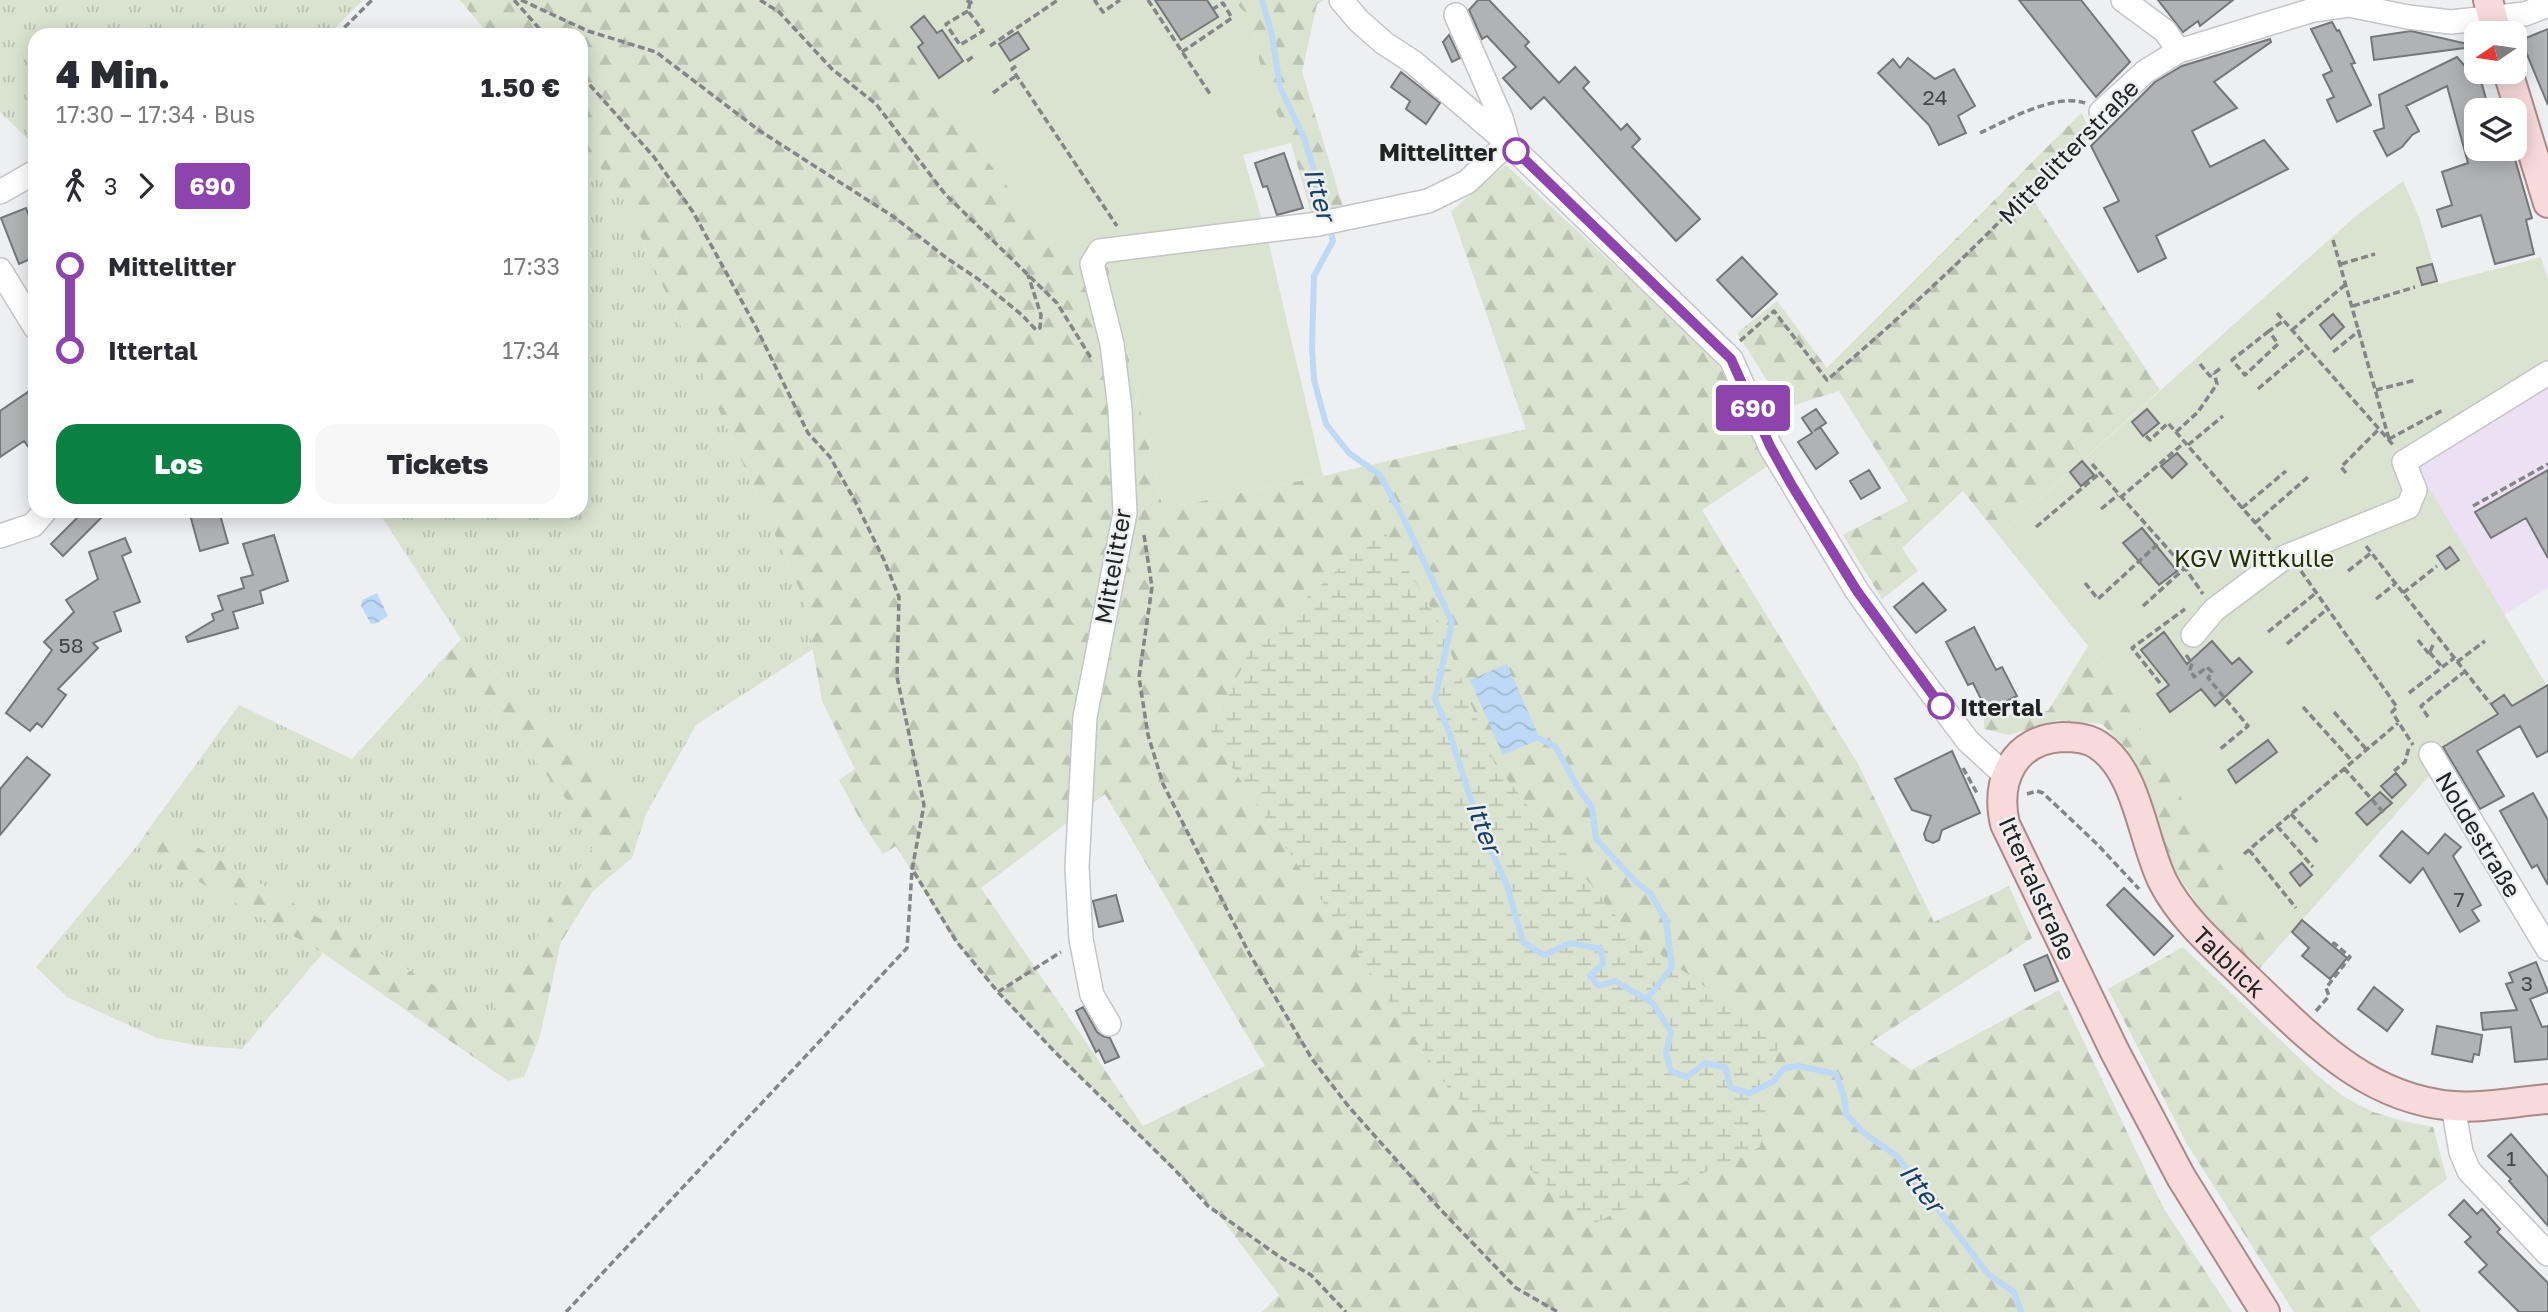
<!DOCTYPE html>
<html lang="de">
<meta charset="utf-8">
<style>
body{margin:0;font-family:"Golos Text",sans-serif;background:#f7f7f7;color:#2b2b33;height:100vh;display:flex;flex-direction:column;font-size:26px;white-space:nowrap}
*{box-sizing:border-box;margin:0}
p{font-size:23px;color:#7c7c81}
.icon{flex:none;width:38px;height:38px;fill:none;stroke:currentColor;stroke-width:2;stroke-linecap:round;stroke-linejoin:round}
.map{position:relative;flex:1;overflow:hidden}
.drawer{position:absolute;left:28px;top:28px;width:560px;height:490px;display:flex;flex-direction:column;background:#fff;border-radius:21px;box-shadow:0 4px 18px #0003}
.drawer>*{flex:none}
.badge{padding:0 14px;border-radius:5px;font-size:24px;line-height:46px}
.needle{width:46px;rotate:257deg}
.buttons{position:absolute;left:2464px;top:21px;display:grid;gap:14px}
.buttons a{display:grid;place-items:center;width:63px;height:63px;border-radius:14px;background:#fff;box-shadow:0 4px 18px #0003;font-size:35px}
.map>.badge{position:absolute;translate:-50% -50%;box-shadow:0 0 0 4px #fff}
.legs{display:flex;align-items:center;gap:10px;height:77px;padding:0 28px;font-size:23px}
.legs p{margin-inline-start:auto}
.head{display:flex;align-items:center;justify-content:space-between;height:119px;padding:0 28px}
h1{font-size:38px;font-weight:800;line-height:52px}
.button{display:flex;gap:14px;margin-top:auto;padding:14px 28px}
.button a{flex:1;height:80px;border-radius:21px;background:#0b8043;color:#fff;font-size:28px;font-weight:800;line-height:80px;text-align:center}
.button a+a{background:#f7f7f7;color:#2b2b33}
ul{padding:0 28px;list-style:none}
li{display:flex;align-items:center;gap:24px;height:84px;font-size:26px}
li i{display:grid;place-items:center;width:10px;height:100%;margin:0 9px;background:currentColor}
li i::after{content:'';width:18px;height:18px;margin:-9px;border:5px solid;border-radius:50%;background:#fff}
li p{margin-inline-start:auto}
li:first-child i{background:linear-gradient(#0000 50%,currentColor 0)}
li:last-child i{background:linear-gradient(currentColor 50%,#0000 0)}
.map>svg:first-child{display:block}
.education{fill:#ece0f4}
.grass{fill:url(#grass-tufts)}
.forest{fill:url(#forest-firs);fill-rule:evenodd}
.wetland{fill:url(#wetland-marsh)}
.garden{fill:#d9e3cf}
.water{fill:url(#water-waves)}
.lines{fill:none;stroke-linecap:round;stroke-linejoin:round}
.stream{stroke:#bdd9f5;stroke-width:6}
.building{fill:#b1b2b3;stroke:#757677;stroke-width:2}
.minor-casing{stroke:#c5c5c7;stroke-width:26}
.major-casing{stroke:#aa8a89;stroke-width:32}
.path{stroke:#848586;stroke-width:3.5;stroke-dasharray:7 3.5;stroke-linecap:butt}
.minor{stroke:#fff;stroke-width:23}
.major{stroke:#f8dada;stroke-width:28}
.line-1-casing{stroke:#fff;stroke-width:16}
.line-1{stroke:#8e44ad;stroke-width:10}
.stop-1-dot{fill:#fff;stroke:#8e44ad;stroke-width:3.5}
.labels{text-anchor:middle;dominant-baseline:central;stroke-width:5;stroke-linejoin:round;paint-order:stroke}
.number-label{font-size:21px;fill:#454646}
.stop-label{font-size:24px;font-weight:bold;fill:#212222;stroke:#eeeff1;text-anchor:end}
.street-label{font-size:24px;fill:#212222;stroke:#eeeff1}
.park-label{font-size:24px;fill:#213400;stroke:#eeeff1}
.water-label{font-size:26px;font-style:italic;fill:#164065;stroke:#eeeff1}
</style>
<div class="map">
<svg width="2548" height="1312" viewBox="0 0 2548 1312">
<defs>
<pattern id="grass-tufts" width="24" height="20" patternUnits="userSpaceOnUse" patternTransform="scale(1.75)"><rect width="24" height="20" fill="#d9e3cf"/><path d="M3 7l-1-3M5 7V3M7 7l1-3M15 17l-1-3M17 17v-4M19 17l1-3" fill="none" stroke="#bac2b1"/></pattern>
<pattern id="forest-firs" width="22" height="20" patternUnits="userSpaceOnUse" patternTransform="scale(1.75)"><rect width="22" height="20" fill="#d9e3cf"/><path d="M5 1l3.5 6h-7zM16 11l3.5 6h-7z" fill="#bac2b1"/></pattern>
<pattern id="wetland-marsh" width="20" height="14" patternUnits="userSpaceOnUse" patternTransform="scale(1.75)"><rect width="20" height="14" fill="#d9e3cf"/><path d="M1 5h8M5 5V1M11 12h8M15 12V8" fill="none" stroke="#bac2b1"/></pattern>
<pattern id="water-waves" width="16" height="10" patternUnits="userSpaceOnUse" patternTransform="scale(1.75)"><rect width="16" height="10" fill="#bdd9f5"/><path d="M0 5q4-4 8 0t8 0" fill="none" stroke="#a2bad2"/></pattern>
</defs>
<rect width="100%" height="100%" fill="#eeeff1"/>
<path class="education" d="M2548 380V588L2503 615 2416 466Z"/>
<path class="grass" d="M0 0H363L328 35H35V146L0 112Z
M581 145 620 191 804 599 813 649 696 725 646 814 461 639 378 511H581Z
M442 660 472 684 598 838 489 1017 154 822 239 705 352 759Z
M137 846 323 953 242 1049 201 1046 157 1038 67 997 36 967Z"/>
<path class="forest" d="M460 0H879L929 85 1073 271 1108 267 1163 509 1323 476 1526 429 1451 211 1506 165 1716 359 1769 465 1702 510 1858 764 1934 922 2009 886 2032 938 1871 1042 1911 1070 2059 990 2163 1207 2232 1312H1262L1279 1295 1219 1215 1010 1007 955 941 896 846 883 854 862 823 839 780 855 769 822 701 804 599 620 191 581 145V35H489ZM1105 794 1265 1066 1143 1126 981 888Z
M1232 0H1325L1317 4 1302 72 1344 210 1312 216 1291 143 1265 89 1250 17Z
M2081 113 2091 132 2033 200 2160 390 1999 536 1963 491 1902 548 1918 571 1882 599 1843 535 1908 501 1839 391 1785 408 1737 333 1777 301 1827 368Z
M461 639 646 814 632 858 593 891 561 942 540 1036 524 1077 508 1081 323 953 137 846 154 822 489 1017 598 838 472 684 442 660Z
M2088 646 2102 663 2273 953 2259 969 2204 914 2175 871 2127 749 2102 724 2058 720 2009 735 1984 729V717L2048 711Z
M2183 947 2318 1076 2344 1097 2373 1112 2403 1121 2433 1127 2447 1179 2369 1238 2421 1312H2294L2187 1144 2108 989Z"/>
<path class="wetland" d="M1383 529 1436 616 1495 764 1628 931 1779 1040 1760 1147 1588 1226 1448 1088 1210 735 1251 647Z"/>
<path class="garden" d="M879 0H1232L1250 17 1265 89 1291 143 1243 155 1268 240 1323 476 1163 509 1108 267 1073 271 929 85Z
M2403 181 2419 217 2439 284 2541 257 2548 280V380L2416 466 2547 686 2422 759 2431 774 2273 953 2102 663 1999 536 2242 317 2357 215Z"/>
<path class="water" d="M377 593 388 616 377 623 371 624 361 606 362 600Z
M1507 664 1540 739 1503 755 1470 680Z"/>
<g class="lines">
<path class="stream" d="M1262 0 1272 35 1280 87 1304 138 1326 208 1333 241 1314 276 1312 348 1314 380 1326 424 1349 453 1380 475 1404 519 1452 622 1435 699 1448 729 1477 818 1507 885 1523 942 1544 955 1570 943 1601 949 1603 964 1590 976 1599 986 1615 981 1653 1003 1671 1032 1666 1053 1671 1071 1687 1077 1705 1063 1725 1067 1731 1088 1750 1093 1774 1081 1784 1068 1799 1066 1836 1074 1844 1096 1846 1114 1864 1133 1897 1156 1989 1275 2014 1292 2021 1312
M1540 739 1555 746 1578 788 1592 807 1596 839 1635 881 1651 894 1666 921 1672 967 1647 999"/>
</g>
<path class="building" d="M1155 0H1207L1218 17 1181 40Z
M1478 0H1489L1529 42 1525 46 1559 83 1575 67 1589 82 1583 88 1621 130 1627 124 1640 139 1632 147 1700 219 1676 241 1544 97 1531 109 1503 78 1516 67 1487 36 1482 39 1469 10Z
M2019 0H2081L2130 62 2096 97Z
M2158 0H2233L2200 26 2198 21 2183 32Z
M924 16 937 33 942 30 963 61 939 78 918 47 923 43 911 27Z
M2332 22 2337 31 2339 30 2355 63 2351 64 2371 105 2337 122 2327 100 2334 97 2323 75 2332 71 2311 29Z
M2548 29V105L2521 40Z
M2411 31 2472 45V47L2374 60 2371 37Z
M1018 32 1029 49 1010 61 999 44Z
M1449 35 1460 58 1452 62 1443 42Z
M2270 39 2271 42 2214 82 2237 108 2192 131 2210 167 2264 140 2288 169 2156 236 2166 258 2138 272 2104 208 2119 201 2091 146 2155 82 2182 66Z
M2457 57 2475 78 2480 77 2489 110H2476V149H2512L2532 218 2526 220 2534 254 2495 264 2481 215 2442 227 2437 210 2452 205 2442 172 2468 163 2447 86 2406 106 2419 131 2412 135 2402 147 2387 156 2374 131 2384 128 2379 95Z
M1908 58 1935 79 1954 69 1975 106 1958 116 1966 133 1939 145 1929 125 1878 73 1893 59 1900 68Z
M1401 72 1440 103 1426 124 1406 109 1410 101 1391 87Z
M1284 153 1303 208 1277 215 1267 186 1263 187 1255 163Z
M26 208 31 221 35 219V257L19 264 1 218Z
M1742 257 1777 294 1752 317 1717 280Z
M2432 264 2437 281 2422 285 2417 268Z
M2333 314 2344 327 2331 339 2320 325Z
M28 392 35 402V456L24 441 0 457V411Z
M1816 409 1826 423 1814 431 1820 427 1838 453 1816 469 1798 442 1812 433 1802 418Z
M2147 409 2159 423 2143 436 2132 422Z
M2177 453 2187 464 2172 478 2161 466Z
M2082 461 2094 475 2081 486 2070 472Z
M1869 470 1880 488 1861 499 1850 481Z
M2548 470V558L2526 518 2491 538 2475 512Z
M84 511H108L63 556 51 544Z
M189 511H219L228 543 200 551Z
M2142 528 2177 571 2159 585 2123 543Z
M274 535 288 581 260 591 263 603 233 612 238 628 188 642 186 637 214 620 212 614 223 610 218 596 244 588 241 578 253 575 243 544Z
M125 538 131 552 122 556 140 602 114 612 121 631 93 643 98 648 58 689 66 695 42 727 37 723 30 731 6 713 52 650 44 642 74 612 66 600 98 579 89 552Z
M2450 547 2459 560 2446 569 2437 556Z
M1923 583 1946 610 1916 633 1894 607Z
M1974 627 1996 670 2002 667 2017 696 1987 711 1973 683 1968 685 1946 642Z
M2164 632 2187 664 2212 641 2232 664 2239 658 2252 672 2215 706 2201 689 2170 712 2157 694 2169 685 2141 650Z
M2548 685V751L2537 757 2520 726 2477 751 2504 796 2480 809 2443 747 2498 714 2491 704 2504 695 2512 706Z
M2268 740 2277 752 2236 783 2228 770Z
M1952 751 1980 813 1942 830 1939 840 1933 843 1926 840 1924 834 1931 816 1912 810 1895 779Z
M27 757 50 775 0 835V789Z
M2396 773 2406 785 2392 798 2381 786Z
M2380 792 2392 803 2367 825 2356 813Z
M2533 793 2548 820V885L2537 865 2532 868 2500 811Z
M2402 831 2428 854 2445 834 2461 847 2453 856 2481 905 2472 910 2479 921 2460 932 2423 868 2410 883 2380 856Z
M2302 863 2312 875 2300 886 2290 873Z
M2124 888 2173 936 2154 955 2107 905Z
M1116 895 1123 921 1099 927 1093 901Z
M2302 920 2347 958 2330 979 2302 956 2309 948 2292 932Z
M2047 955 2058 981 2035 991 2024 965Z
M2536 962 2548 992 2530 999 2542 1027 2548 1026V1059L2515 1062 2511 1027 2483 1030 2481 1013 2517 1010 2506 984 2513 982 2509 973Z
M2374 987 2403 1010 2387 1031 2358 1009Z
M1083 1007 1097 1032 1103 1036 1110 1038 1119 1057 1105 1063 1099 1050 1096 1052 1076 1011Z
M2437 1026 2482 1035 2479 1055 2474 1054 2472 1062 2432 1054Z
M2511 1134 2548 1177V1226L2509 1181 2511 1179 2488 1156Z
M2464 1200 2477 1214 2482 1209 2500 1229 2497 1232 2548 1283V1312H2519L2479 1272 2487 1265 2465 1242 2471 1237 2449 1215Z"/>
<g class="lines">
<defs>
<path id="minor" d="M1341 0 1359 21 1384 43 1413 62 1508 143 1731 359 1770 446 1857 591 1897 647 1968 741 2006 776
M2123 0 2165 31 2179 51
M1456 15 1501 118 1508 143
M2101 112 2146 71 2179 51 2313 10 2349 5 2408 17 2451 22 2525 14 2548 5
M0 192 35 172
M0 270 35 327
M0 536 33 525 45 511
M2193 635 2214 610 2285 557 2408 507 2415 490 2404 462 2548 373
M2431 754 2548 949
M1109 1024 1092 995 1081 939 1077 867 1085 717 1125 513 1120 409 1112 344 1092 264 1100 251 1318 224 1428 201 1467 182 1508 143
M2453 1106 2461 1152 2469 1171 2548 1254"/>
<g id="major">
<path d="M2488 0 2497 33"/>
<path d="M2508 72 2548 203"/>
<path id="s1" d="M2265 1312 2181 1177 2115 1052 2005 824C1995 780 2014 739 2063 737 2075 737 2088 738 2098 745 2138 771 2142 840 2163 882 2183 921 2220 951 2250 981 2310 1038 2366 1099 2453 1106 2481 1109 2519 1101 2548 1099"/>
</g>
</defs>
<use href="#minor" class="minor-casing"/>
<use href="#major" class="major-casing"/>
<path class="path" d="M514 0 545 35
M521 0 588 31 656 52 760 131 894 217 948 259 978 279 1022 315 1036 330 1040 328 1041 315 1028 275
M760 0 779 12 832 69 876 104 945 194 1057 303 1091 358
M967 0 970 3 975 0
M1097 0 1095 1 1103 12 1120 0
M1148 0 1210 94
M968 11 946 24 960 45 983 31 968 11 970 3
M337 35 372 0
M990 46 1058 0
M1182 52 1232 18 1223 3 1213 9
M967 61 975 55
M1016 66 1012 69 1117 226
M993 93 1017 75
M1980 133C2008 120 2054 93 2085 103
M2333 240 2389 439
M2341 264 2375 254
M2353 306 2415 287
M2277 313 2394 446
M2292 330 2346 284
M2269 331 2232 360 2245 375 2278 344 2269 331 2283 321
M1740 341 1774 311 1827 380C1919 302 2008 219 2087 127
M2333 352 2360 330
M2200 364 2210 376 2221 368
M2258 389 2307 347
M2376 390 2416 380
M2176 432 2198 412 2217 384 2214 373
M2146 436 2150 440 2168 423 2272 542
M2389 439 2443 410
M2188 445 2223 416
M2092 464 2185 568 2203 594
M2346 473 2341 467 2380 428
M2120 498 2185 442
M2473 506 2548 464
M2242 508 2286 471
M2101 509 2118 495
M2255 523 2308 477
M2036 527 2100 473
M1144 535 1152 587 1139 677 1148 735 1163 784 1249 953 1312 1059 1349 1107 1440 1209 1516 1288 1558 1312
M2366 546 2490 703
M2301 571 2397 707 2392 712 2413 745
M2348 571 2371 553
M2085 583 2098 599 2160 542
M2403 593 2437 566
M2376 599 2395 584
M2143 606 2185 568
M2268 632 2316 593
M2418 640 2429 654
M2287 644 2327 609
M2433 645 2429 654 2430 653 2442 667
M2186 655 2192 663 2190 670 2194 677 2207 667 2212 672 2208 678 2248 726 2219 750
M2457 662 2485 641
M2160 683 2132 648 2185 609
M2409 693 2454 658
M2303 707 2352 761
M2334 712 2366 749
M2428 717 2421 706 2464 672
M1963 768 1978 795
M2344 768 2384 813
M2394 771 2405 762 2409 747
M2027 794 2037 791 2043 793 2097 844 2139 889
M2291 814 2319 844
M2277 826 2313 867
M2249 850 2296 908
M2244 854 2398 723
M914 872 956 941 998 992 1055 1052 1175 1170 1208 1206 1280 1257 1311 1275 1346 1312
M998 992 1061 952
M2316 1011 2329 996 2326 988 2350 957 2334 943 2332 946
M566 1312 907 948 912 870 924 805 897 677 899 597 884 560 855 501 830 457 808 433 757 329 693 212 654 157 581 75"/>
<use href="#minor" class="minor"/>
<use href="#major" class="major"/>
</g>
<g class="lines">
<defs>
<path id="line-1" d="M1516 151 1731 359 1770 446 1791 484 1857 591 1941 706"/>
</defs>
<use href="#line-1" class="line-1-casing"/>
<use href="#line-1" class="line-1"/>
</g>
<g class="stop-1-dot">
<circle cx="1516" cy="151" r="12"/>
<circle cx="1941" cy="706" r="12"/>
</g>
<g class="labels">
<g class="number-label">
<text x="1935" y="97">24</text>
<text x="71" y="645">58</text>
<text x="2459" y="899">7</text>
<text x="2527" y="983">3</text>
<text x="2511" y="1158">1</text>
</g>
<g class="stop-label">
<text x="1497" y="151">Mittelitter</text>
<text x="1960" y="706" text-anchor="start">Ittertal</text>
</g>
<g class="street-label">
<text transform="translate(2068 151) rotate(-46)">Mittelitterstraße</text>
<text transform="translate(1112 566) rotate(-80)">Mittelitter</text>
<text transform="translate(2479 834) rotate(59)">Noldestraße</text>
<text transform="translate(2038 888) rotate(66)">Ittertalstraße</text>
<text stroke="none"><textPath href="#s1" startOffset="970">Talblick</textPath></text>
</g>
<g class="park-label">
<text x="2254" y="557">KGV Wittkulle</text>
</g>
<g class="water-label">
<text transform="translate(1320 194) rotate(74)">Itter</text>
<text transform="translate(1484 827) rotate(69)">Itter</text>
<text transform="translate(1922 1188) rotate(52)">Itter</text>
</g>
</g>
</svg>
<div class="buttons">
<a><svg class="needle" viewBox="-14 -14 28 28"><path d="M0-13l5 13h-10z" fill="#e53935"/><path d="M0 13l5-13h-10z" fill="#7c7c81"/></svg></a>
<a><svg class="icon" aria-label="layers" viewBox="0 0 24 24"><path d="M12 4l9 5-9 5-9-5zM3 14l9 5 9-5"/></svg></a>
</div>
<b class="badge" style="left:1753px;top:408px;background:#8e44ad;color:#fff">690</b>
<section class="drawer">
<div class="head"><div><h1>4 Min.</h1><p>17:30 – 17:34 · Bus</p></div><b>1.50 €</b></div>
<div class="legs"><svg class="icon" aria-label="walk" viewBox="0 0 24 24"><circle cx="13" cy="4" r="2"/><path d="M13 8l-2 6 4 7M11 14l-3 7M7 12l3-4h3l4 4"/></svg>3<svg class="icon" aria-label="forward" viewBox="0 0 24 24"><path d="M9 5l7 7-7 7"/></svg><b class="badge" style="background:#8e44ad;color:#fff">690</b></div>
<ul>
<li><i style="color:#8e44ad"></i><b>Mittelitter</b><p>17:33</p></li>
<li><i style="color:#8e44ad"></i><b>Ittertal</b><p>17:34</p></li>
</ul>
<div class="button"><a>Los</a><a>Tickets</a></div>
</section>
</div>
